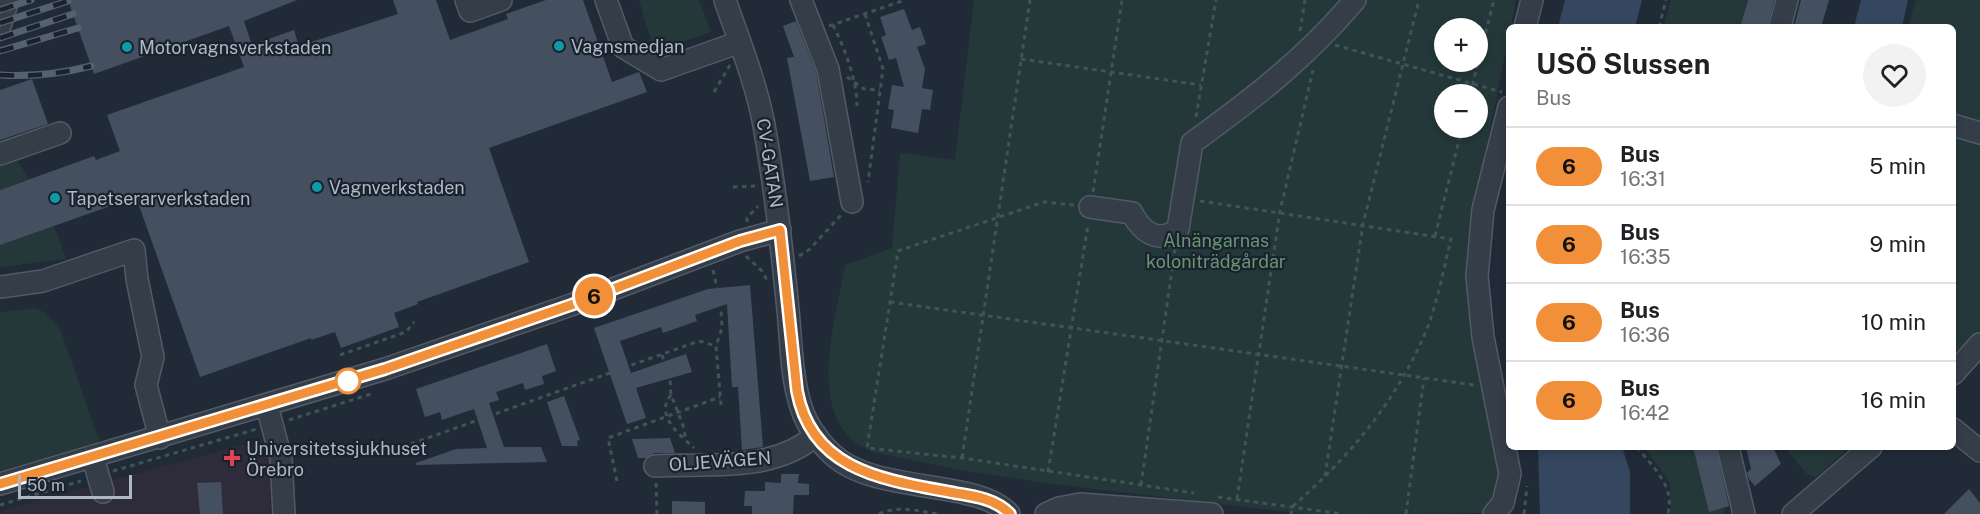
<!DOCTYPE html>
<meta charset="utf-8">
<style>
body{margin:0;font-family:"Public Sans",sans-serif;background:#f2f2f2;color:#202124;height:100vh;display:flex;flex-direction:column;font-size:22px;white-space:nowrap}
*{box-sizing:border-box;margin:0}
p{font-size:20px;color:#757577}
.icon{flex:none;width:33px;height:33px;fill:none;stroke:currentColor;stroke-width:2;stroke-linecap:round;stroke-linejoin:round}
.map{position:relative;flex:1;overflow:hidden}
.drawer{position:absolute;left:1506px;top:24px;width:450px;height:426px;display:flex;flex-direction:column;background:#fff;border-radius:9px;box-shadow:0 3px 9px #0003}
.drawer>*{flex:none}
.badge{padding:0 12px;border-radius:20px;font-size:21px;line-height:39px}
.buttons{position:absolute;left:1434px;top:18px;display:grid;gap:12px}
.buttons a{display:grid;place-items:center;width:54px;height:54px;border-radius:50%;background:#fff;box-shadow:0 3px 9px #0003;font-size:30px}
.scale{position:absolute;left:18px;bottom:15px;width:114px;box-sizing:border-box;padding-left:6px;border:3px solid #afb7c5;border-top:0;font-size:16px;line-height:21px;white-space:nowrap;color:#afb7c5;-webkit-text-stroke:4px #1a222d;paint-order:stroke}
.map>.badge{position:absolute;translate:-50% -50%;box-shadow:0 0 0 3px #fff}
.round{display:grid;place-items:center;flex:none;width:63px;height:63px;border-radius:32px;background:#f2f2f2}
.head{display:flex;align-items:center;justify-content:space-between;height:102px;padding:0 30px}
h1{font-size:28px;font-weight:700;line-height:45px}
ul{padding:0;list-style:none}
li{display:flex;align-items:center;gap:18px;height:78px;padding:0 30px;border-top:2px solid #e0e0e0}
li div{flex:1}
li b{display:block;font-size:22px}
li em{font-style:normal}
li .badge{min-width:66px;font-weight:700;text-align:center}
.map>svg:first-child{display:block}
.medical{fill:#2e2c3a}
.green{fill:#24383a;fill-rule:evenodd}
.water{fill:#35465f}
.building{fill:#445060}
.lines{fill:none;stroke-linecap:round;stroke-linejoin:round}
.minor-casing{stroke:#525a66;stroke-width:24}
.path{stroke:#405456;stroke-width:3;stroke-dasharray:4.5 4.5;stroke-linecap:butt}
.minor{stroke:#343d48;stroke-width:21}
.rail-casing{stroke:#566170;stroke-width:7}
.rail{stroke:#1a222d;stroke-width:4.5;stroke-dasharray:14;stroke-linecap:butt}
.line-casing{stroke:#fff;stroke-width:14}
.line{stroke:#f19039;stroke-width:9}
.culture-dot{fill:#0f9aa8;stroke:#1a222d;stroke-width:2}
.stop-dot{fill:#fff;stroke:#f19039;stroke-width:3}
.health-dot{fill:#e0444e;stroke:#1a222d;stroke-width:2}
.labels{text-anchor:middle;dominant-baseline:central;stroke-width:4.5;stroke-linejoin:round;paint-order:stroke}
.poi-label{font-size:18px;fill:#afb7c5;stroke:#1a222d;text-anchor:start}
.street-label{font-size:18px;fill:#afb7c5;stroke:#1a222d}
.park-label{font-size:18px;fill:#679572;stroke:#1a222d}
</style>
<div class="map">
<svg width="1980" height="514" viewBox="0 0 1980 514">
<rect width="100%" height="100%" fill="#212b38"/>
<path class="medical" d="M268 438 271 514H0V511Z"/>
<path class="green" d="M639 0H699L711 32 654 51Z
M974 0H1516L1469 234 1473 321 1503 463 1497 497 1484 513 1306 514 1045 483 960 470 873 452C801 424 836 321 845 265L892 248 900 153 955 160ZM1444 28H1478V62H1444ZM1444 94H1478V128H1444Z
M1671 0H1747L1740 27H1663Z
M1916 0H1980V125L1953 116V27H1908Z
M1953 133 1980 142V330L1953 354Z
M17 160 29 179 0 190V165Z
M54 226 66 259 0 267V245Z
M36 308 45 313 60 329 99 440 96 444 0 471V312Z
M1644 447H1693L1709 511 1723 508 1725 511 1721 514H1671L1670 483Z
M1784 447H1850L1816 477 1807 474Z"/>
<path class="water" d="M1565 0H1642L1635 27H1558Z
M1861 0H1908L1902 27H1854Z
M1538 447H1622L1630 472V514H1540Z"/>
<path class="building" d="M68 0H297L244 21 252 45 294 30 299 46 398 14 393 0H436L450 40 508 19 506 14 546 0H583L612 82 639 72 647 92 489 148 529 262 417 302 418 304 394 313 399 327 341 348 335 332 311 340V338L200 377 136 197 0 245V190L94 156 96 160 120 151 107 115 244 67 229 26 94 74Z
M1748 0H1774L1768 27H1740Z
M1801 0H1829L1821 27H1794Z
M904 9 912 30 920 27 926 44 917 47 925 69 922 88 933 90 930 110 922 109 918 133 891 128 894 110 888 109 892 85 904 87 896 58 889 60 881 37 886 35 880 17Z
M796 21 816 72 834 177 810 181 787 58 794 57 783 26Z
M32 79 48 124 0 140V90Z
M750 285 763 447 742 450 738 387H732L727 304 695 315 697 321 663 333 661 327 620 341 631 373 686 354 692 372 636 388 646 418 627 424 594 328 708 289Z
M547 344 556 371 542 376 544 384 525 390 523 383 496 392 499 400 489 403 504 447H541L547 462 416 465V463L456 449 487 448 474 409 442 420 440 412 425 417 416 389Z
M564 396 580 440 577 441 578 446H562L547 402Z
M670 438 675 453H654L646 458H638L632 439Z
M1693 447H1716L1729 506 1709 512Z
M1746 447H1773L1781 464 1755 486 1749 479 1747 473 1751 469Z
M781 474H799L798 483 809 484V495H794L793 514H752V506H744L745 491H765V482L781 483Z
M221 482 223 514H200L197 483Z
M1969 489 1980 503V514H1944Z
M672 501 705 502V514H672Z"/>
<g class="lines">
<defs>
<path id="minor" d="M466 0 470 11 501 0
M606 0 623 47 661 70 740 42
M725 0C739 41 756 82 764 125 775 187 782 248 788 310 791 339 791 372 799 400 804 421 816 439 832 454 875 495 977 478 1009 514
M801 0 828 69 852 202
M0 26 8 0
M1525 27 1532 0
M1780 27 1787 0
M1953 125 1980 133
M0 154 60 133
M1090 207 1132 213C1141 231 1158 245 1178 229L1192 143C1254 98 1305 59 1355 0
M0 287 43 281 134 250 137 279 153 357 146 385 160 438
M1953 374 1980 344
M267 406 281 458 284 514
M1953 429 1980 451
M1728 447 1744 514
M93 458 103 492
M655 466C708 463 773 473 816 435
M0 484 385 369 571 305 740 241 780 230
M1046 514 1059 508 1080 504 1212 514
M1494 514 1503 503 1510 474 1483 337 1477 276 1483 210 1509 107
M1793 514 1871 447"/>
</defs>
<use href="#minor" class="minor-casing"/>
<path class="path" d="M865 14 883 69 868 182
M833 25C844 47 857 80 857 106
M829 26 905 0
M1659 27 1666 0
M1300 31 1305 0
M1335 45 1502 92
M1021 59 1201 85
M847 77 864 89 880 90
M714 92 730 65
M1470 94 1494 0
M1196 117 1216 0
M733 187 755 186
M1093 192 1122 0
M1200 201 1451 239C1443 271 1437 306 1424 336 1394 404 1348 458 1293 506L1291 514
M1074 205 1044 202 898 251 867 448 962 458 1194 493
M747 222V218L758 206
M1435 236 1462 128
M746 256 762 271 767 280
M799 256 810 249 841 215
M713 270 717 288
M890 302 1474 385
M340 355 406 332 414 322
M662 355 670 378 671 395 683 425 686 441
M671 395C654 415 680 435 694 448
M721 405 716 346 722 328 721 308
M289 420 374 393
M411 444 699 341 716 346
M1637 447C1653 468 1675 485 1668 514
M962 458 1030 0
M113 471 257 429
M1048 472 1088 225
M1325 476 1363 224 1419 0
M617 481 608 438 720 397
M656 483 657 514
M1141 485 1175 249
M1218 497 1343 514
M1237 499 1280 211 1313 70
M0 505 81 481
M879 514C898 505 918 511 938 514
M1406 514 1424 378
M1524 514 1527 486"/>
<use href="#minor" class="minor"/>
<defs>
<path id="rail" d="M0 10 31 0
M0 23 68 1
M0 38 73 14
M0 51 78 28
M0 75C32 77 60 74 91 66"/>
</defs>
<use href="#rail" class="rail-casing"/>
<use href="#rail" class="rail"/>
</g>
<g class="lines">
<defs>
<path id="line" d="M0 484 385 369 571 305 740 241 780 230 797 391C812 472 886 480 955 493 974 496 996 499 1010 514"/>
</defs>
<use href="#line" class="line-casing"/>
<use href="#line" class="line"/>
</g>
<g class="culture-dot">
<circle cx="559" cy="46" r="6"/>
<circle cx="127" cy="47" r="6"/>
<circle cx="317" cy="187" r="6"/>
<circle cx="55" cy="198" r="6"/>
</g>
<circle class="stop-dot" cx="348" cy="381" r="12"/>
<path class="health-dot" d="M229 449h6v6h6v6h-6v6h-6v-6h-6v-6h6z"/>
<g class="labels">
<g class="poi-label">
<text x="571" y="46">Vagnsmedjan</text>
<text x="139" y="47">Motorvagnsverkstaden</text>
<text x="329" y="187">Vagnverkstaden</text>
<text x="67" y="198">Tapetserarverkstaden</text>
<text x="246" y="448">Universitetssjukhuset<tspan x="246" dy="21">Örebro</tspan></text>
</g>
<g class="street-label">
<text transform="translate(770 163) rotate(81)">CV-GATAN</text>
<text transform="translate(720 461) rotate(-4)">OLJEVÄGEN</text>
</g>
<g class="park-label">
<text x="1216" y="240">Alnängarnas<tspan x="1216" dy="21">koloniträdgårdar</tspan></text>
</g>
</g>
</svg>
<div class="buttons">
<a>+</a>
<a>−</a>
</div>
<div class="scale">50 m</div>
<b class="badge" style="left:594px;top:296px;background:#f19039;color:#111">6</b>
<section class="drawer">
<div class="head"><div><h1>USÖ Slussen</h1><p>Bus</p></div><a class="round"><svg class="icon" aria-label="heart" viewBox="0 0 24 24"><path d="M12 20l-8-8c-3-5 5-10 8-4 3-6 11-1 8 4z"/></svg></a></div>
<ul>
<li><span class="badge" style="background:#f19039;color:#111">6</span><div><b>Bus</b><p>16:31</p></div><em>5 min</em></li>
<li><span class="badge" style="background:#f19039;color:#111">6</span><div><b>Bus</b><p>16:35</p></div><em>9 min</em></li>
<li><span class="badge" style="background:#f19039;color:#111">6</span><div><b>Bus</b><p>16:36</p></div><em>10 min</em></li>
<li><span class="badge" style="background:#f19039;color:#111">6</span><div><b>Bus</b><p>16:42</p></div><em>16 min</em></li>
</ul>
</section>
</div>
